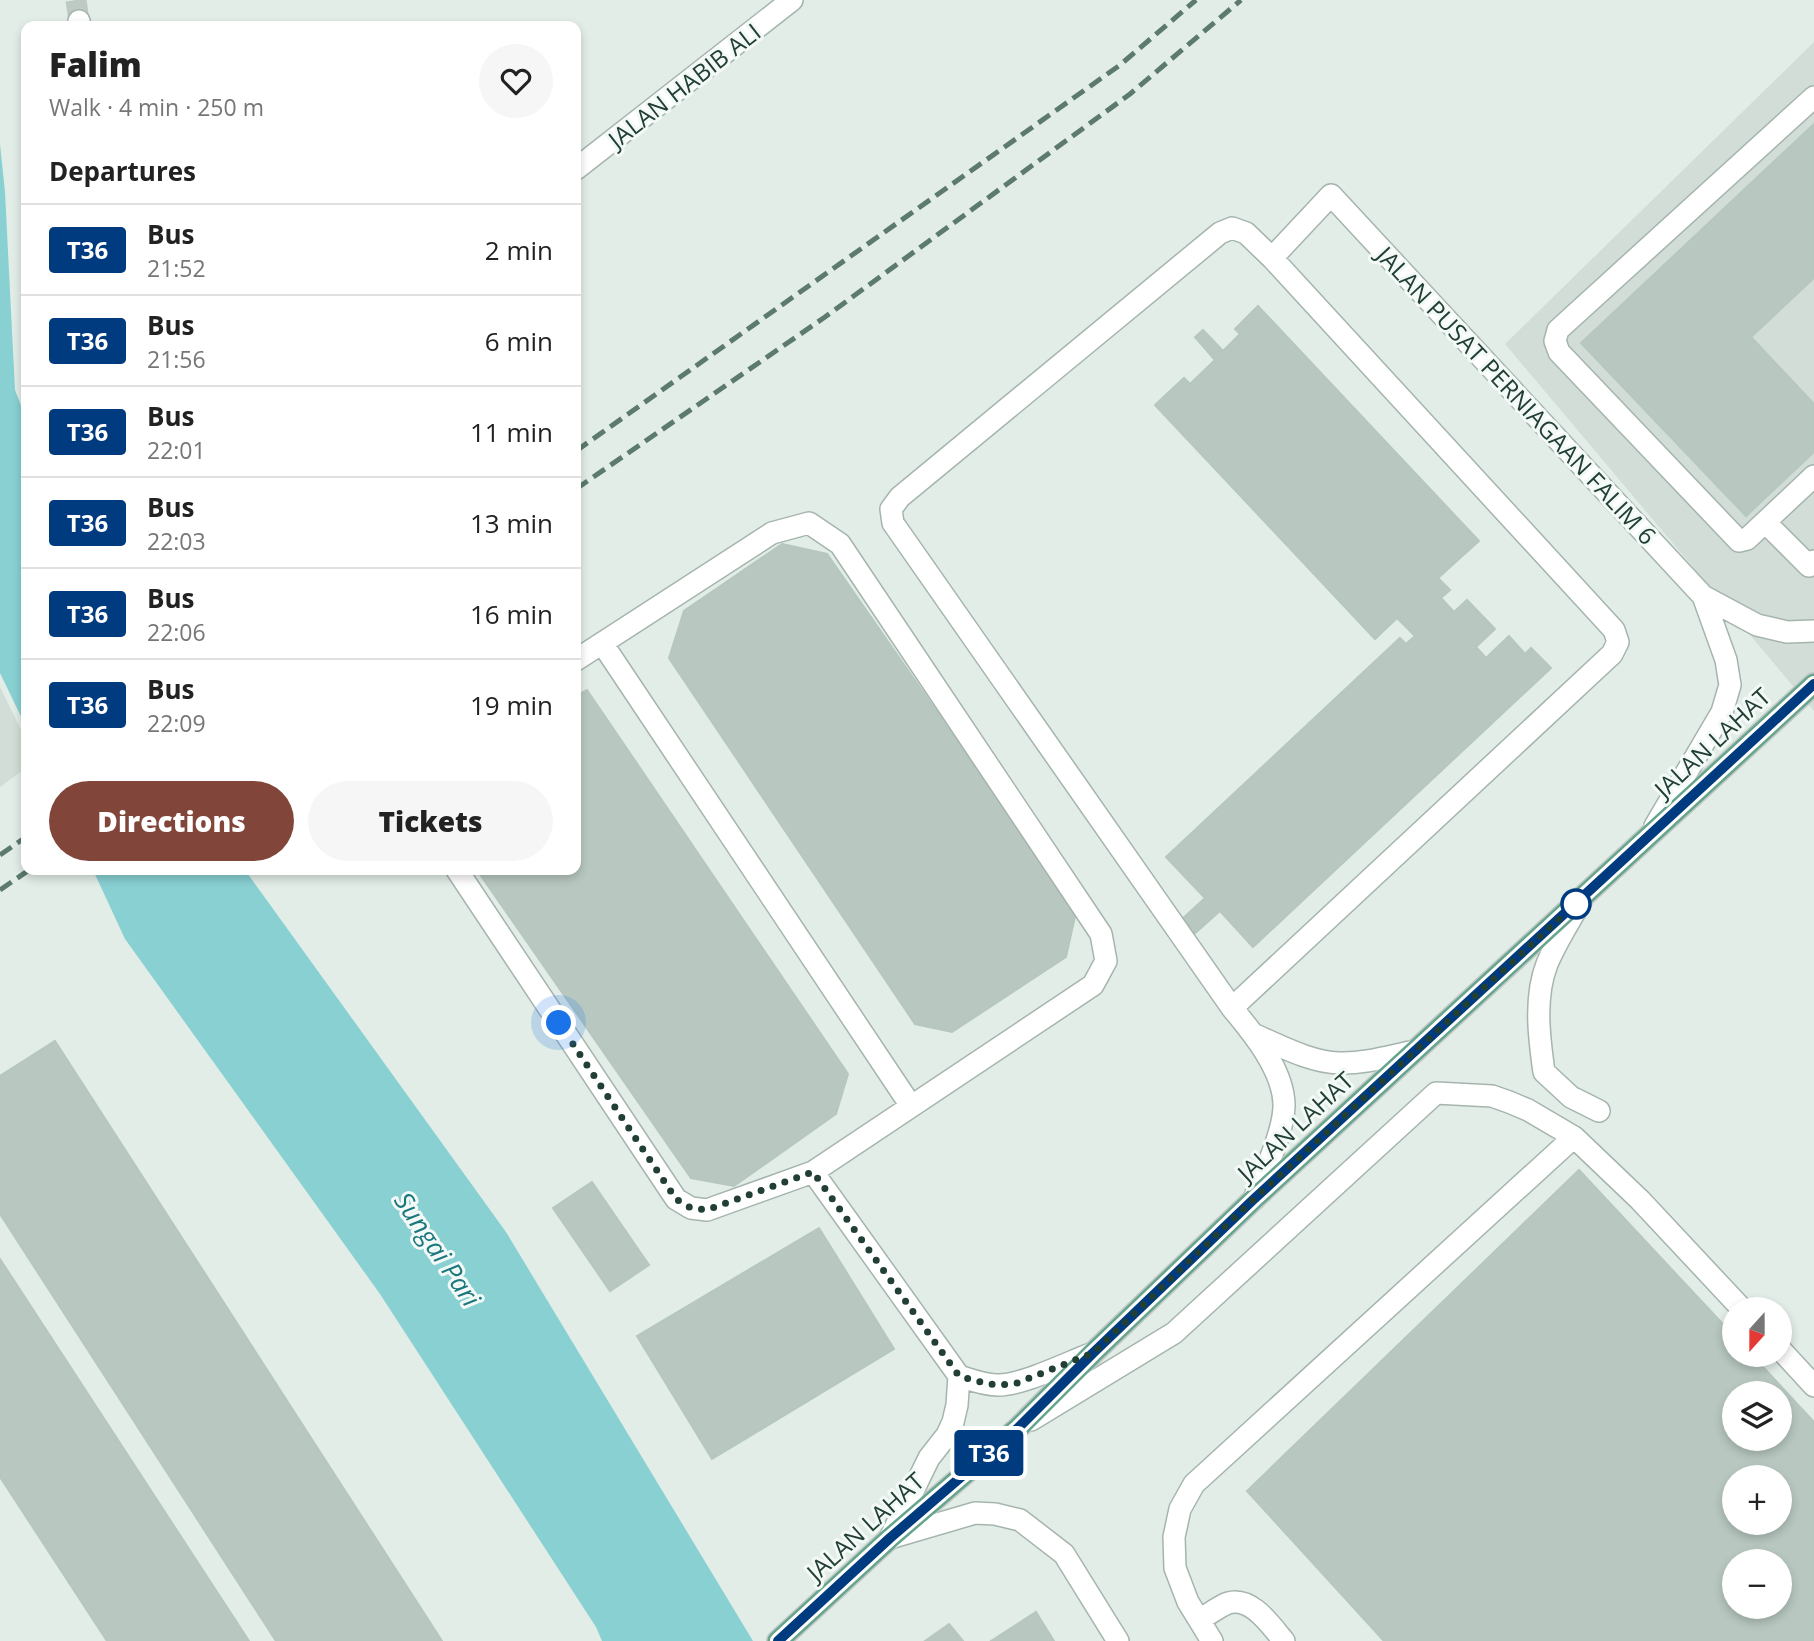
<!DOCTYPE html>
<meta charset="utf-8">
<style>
body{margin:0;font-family:"Open Sans",sans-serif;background:#f6f6f6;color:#222;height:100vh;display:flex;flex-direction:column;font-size:26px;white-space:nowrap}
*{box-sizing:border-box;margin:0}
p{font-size:23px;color:#767676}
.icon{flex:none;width:38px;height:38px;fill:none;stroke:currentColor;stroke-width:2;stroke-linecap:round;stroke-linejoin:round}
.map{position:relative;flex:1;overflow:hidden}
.sheet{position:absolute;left:21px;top:21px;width:560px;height:854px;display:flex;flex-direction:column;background:#fff;border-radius:14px;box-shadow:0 4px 10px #0003}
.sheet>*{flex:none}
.badge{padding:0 14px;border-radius:5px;font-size:24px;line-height:46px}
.needle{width:46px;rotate:201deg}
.fabs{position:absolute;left:1722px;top:1297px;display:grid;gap:14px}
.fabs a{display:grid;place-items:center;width:70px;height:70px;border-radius:50%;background:#fff;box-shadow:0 4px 10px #0003;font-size:35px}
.you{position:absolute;width:35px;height:35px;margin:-18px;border:5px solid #fff;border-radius:50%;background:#1a73e8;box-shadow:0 0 0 10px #1a73e833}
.map>.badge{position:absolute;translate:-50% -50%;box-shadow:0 0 0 4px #fff}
h2{padding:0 28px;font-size:26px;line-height:63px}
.round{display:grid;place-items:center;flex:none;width:74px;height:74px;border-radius:37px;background:#f6f6f6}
.summary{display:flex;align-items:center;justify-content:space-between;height:119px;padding:0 28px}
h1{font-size:33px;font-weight:800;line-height:52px}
.primary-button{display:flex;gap:14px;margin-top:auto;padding:14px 28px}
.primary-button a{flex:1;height:80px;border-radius:42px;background:#81453a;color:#fff;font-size:28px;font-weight:800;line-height:80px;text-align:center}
.primary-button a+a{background:#f6f6f6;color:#222}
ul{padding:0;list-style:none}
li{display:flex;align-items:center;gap:21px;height:91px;padding:0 28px;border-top:2px solid #e0e0e0}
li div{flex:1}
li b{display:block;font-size:26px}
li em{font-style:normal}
li .badge{min-width:77px;font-weight:700;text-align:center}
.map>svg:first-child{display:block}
.built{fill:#d1ddd6}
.water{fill:#89d0d3}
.building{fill:#b8c8c0;stroke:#b5c7be;stroke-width:2;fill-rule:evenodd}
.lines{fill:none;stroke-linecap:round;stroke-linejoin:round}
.minor-tunnel{stroke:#bccac3;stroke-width:21;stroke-dasharray:21 10;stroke-linecap:butt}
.minor-casing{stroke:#a5b5ae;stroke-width:24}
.major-casing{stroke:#c1c9c6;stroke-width:24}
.minor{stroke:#fff;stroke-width:21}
.major{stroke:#66a48d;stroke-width:21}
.rail{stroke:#5c7a6f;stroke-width:5;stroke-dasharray:14 7;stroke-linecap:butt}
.line-casing{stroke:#fff;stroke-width:16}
.line{stroke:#003b80;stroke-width:10}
.walk{stroke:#223f34;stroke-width:7;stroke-dasharray:0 12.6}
.stop-dot{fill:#fff;stroke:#003b80;stroke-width:3.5}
.labels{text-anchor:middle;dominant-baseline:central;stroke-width:6;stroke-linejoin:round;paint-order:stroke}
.street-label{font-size:24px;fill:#223f34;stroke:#f3f9f6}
.water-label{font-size:26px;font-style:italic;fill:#1a777d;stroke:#f3f9f6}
</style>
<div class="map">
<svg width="1814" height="1641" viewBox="0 0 1814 1641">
<rect width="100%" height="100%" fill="#e3ede7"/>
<path class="built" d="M1814 42V711L1505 344Z
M0 687 26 740V768L0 787Z"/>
<path class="water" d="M0 144 5 192 15 390 26 418V727L0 673Z
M93 870H245L506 1232 753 1641H602L596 1627 380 1294 125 939Z"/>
<path class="building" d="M1814 124V278L1751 337 1814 404V452L1746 516 1581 343Z
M1258 306 1479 541 1438 578 1450 590 1441 598 1454 612 1467 600 1495 629 1476 647 1486 658 1509 636 1525 654 1531 648 1551 668 1253 947 1220 911 1194 934 1181 920 1205 898 1166 857 1400 638 1406 644 1415 636 1397 618 1375 639 1155 405 1184 378 1190 384 1215 360 1195 337 1203 330 1223 351 1240 334 1235 329Z
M782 544 827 554 1076 912 1066 957 952 1032 915 1024 669 658 684 611Z
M587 690 848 1074 836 1114 734 1186 691 1178 477 870H576V696Z
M55 1041 442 1641H276L0 1214V1076Z
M1579 1170 1734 1336V1354H1751L1814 1422V1641H1384L1247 1491ZM1734 1393H1780V1438H1734ZM1734 1477H1780V1522H1734ZM1734 1561H1780V1606H1734Z
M592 1182 649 1265 610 1291 553 1208Z
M819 1228 894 1349 712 1459 637 1336Z
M0 1259 249 1641H107L0 1477Z
M1036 1612 1054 1641H991Z
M949 1624 963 1641H925Z"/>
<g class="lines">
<path class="minor-tunnel" d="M76 0 79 21"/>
<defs>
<path id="minor" d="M79 21 80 26
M1814 97 1558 330 1555 341 1559 352 1739 541 1747 539 1814 476
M576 169 792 0
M1232 228 1246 233 1272 258 1614 630 1618 642 1612 654 1232 1008 893 523 891 509 900 497 1220 233Z
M1272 258 1331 195 1703 596 1757 625 1787 632 1814 631
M1765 522 1809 566 1814 561
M602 643 911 1106
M1655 826 1722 712 1730 685 1726 660 1703 596
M457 870 676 1199 691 1208 707 1210 813 1172 1093 985 1106 961 1101 934 840 544 809 523 772 533 576 660
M1581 901C1570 921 1556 942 1547 964 1534 997 1539 1037 1544 1072L1571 1097 1599 1111
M1232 1008C1253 1033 1285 1072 1284 1107 1283 1134 1264 1173 1254 1199
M1255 1035C1281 1046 1310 1062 1339 1063 1364 1064 1390 1056 1415 1051
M813 1172 959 1376C971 1380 984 1385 997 1385 1021 1386 1069 1362 1093 1353
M1780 1349 1814 1386
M1031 1420 1174 1333 1436 1093 1492 1096 1509 1102 1528 1110 1574 1137 1640 1200 1742 1309
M890 1538 975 1513 995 1514 1020 1520 1064 1554 1118 1641
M890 1538 929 1458 947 1435 953 1422 957 1405 959 1376
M1199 1620C1208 1615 1218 1607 1228 1603 1252 1596 1271 1626 1284 1641
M1212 1641 1188 1602 1175 1568 1174 1537 1180 1509 1194 1484 1574 1137"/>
<path id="major" d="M778 1641 890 1538 1018 1428 1093 1353 1254 1199 1814 684"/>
</defs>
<use href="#minor" class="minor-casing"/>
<use href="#major" class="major-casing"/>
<use href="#minor" class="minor"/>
<use href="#major" class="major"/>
<path class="rail" d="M576 451 1120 65 1196 0
M576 489 825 317 1130 94 1241 0
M0 855 26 837
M0 890 29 870"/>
</g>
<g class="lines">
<defs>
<path id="line" d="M778 1641 890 1538 1018 1428 1093 1353 1254 1199 1814 684"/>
</defs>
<use href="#line" class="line-casing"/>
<use href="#line" class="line"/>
<path class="walk" d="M559 1023 676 1199 691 1208 707 1210 813 1172 959 1376 988 1384 1000 1385 1017 1383 1093 1353 1254 1199 1583 897 1576 904"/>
</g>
<circle class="stop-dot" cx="1576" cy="904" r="14"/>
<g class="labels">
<g class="street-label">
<text transform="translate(684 85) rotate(-38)">JALAN HABIB ALI</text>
<text transform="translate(1517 395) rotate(47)">JALAN PUSAT PERNIAGAAN FALIM 6</text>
<text transform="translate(1712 742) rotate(-43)">JALAN LAHAT</text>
<text transform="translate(1295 1126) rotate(-43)">JALAN LAHAT</text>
<text transform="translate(865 1526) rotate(-42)">JALAN LAHAT</text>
</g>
<g class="water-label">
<text transform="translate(438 1249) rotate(56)">Sungai Pari</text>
</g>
</g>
</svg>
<div class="fabs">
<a><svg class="needle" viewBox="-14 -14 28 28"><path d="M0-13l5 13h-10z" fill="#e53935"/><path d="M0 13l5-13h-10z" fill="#767676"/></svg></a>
<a><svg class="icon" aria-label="layers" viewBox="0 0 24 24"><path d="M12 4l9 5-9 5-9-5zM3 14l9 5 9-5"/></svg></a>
<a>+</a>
<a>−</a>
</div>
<div class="you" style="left:559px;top:1023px"></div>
<b class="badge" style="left:989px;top:1453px;background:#003b80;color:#fff">T36</b>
<section class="sheet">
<div class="summary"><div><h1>Falim</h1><p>Walk · 4 min · 250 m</p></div><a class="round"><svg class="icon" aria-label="heart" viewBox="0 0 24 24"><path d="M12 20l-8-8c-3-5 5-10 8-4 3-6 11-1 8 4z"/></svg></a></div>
<h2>Departures</h2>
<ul>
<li><span class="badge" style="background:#003b80;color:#fff">T36</span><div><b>Bus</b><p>21:52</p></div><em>2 min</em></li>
<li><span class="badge" style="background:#003b80;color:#fff">T36</span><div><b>Bus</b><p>21:56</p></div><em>6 min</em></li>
<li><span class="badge" style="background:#003b80;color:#fff">T36</span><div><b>Bus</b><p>22:01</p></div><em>11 min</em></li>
<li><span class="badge" style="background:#003b80;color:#fff">T36</span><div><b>Bus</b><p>22:03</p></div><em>13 min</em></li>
<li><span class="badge" style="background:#003b80;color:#fff">T36</span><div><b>Bus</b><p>22:06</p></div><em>16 min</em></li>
<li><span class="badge" style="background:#003b80;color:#fff">T36</span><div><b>Bus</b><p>22:09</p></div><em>19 min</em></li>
</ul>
<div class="primary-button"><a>Directions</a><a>Tickets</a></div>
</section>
</div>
